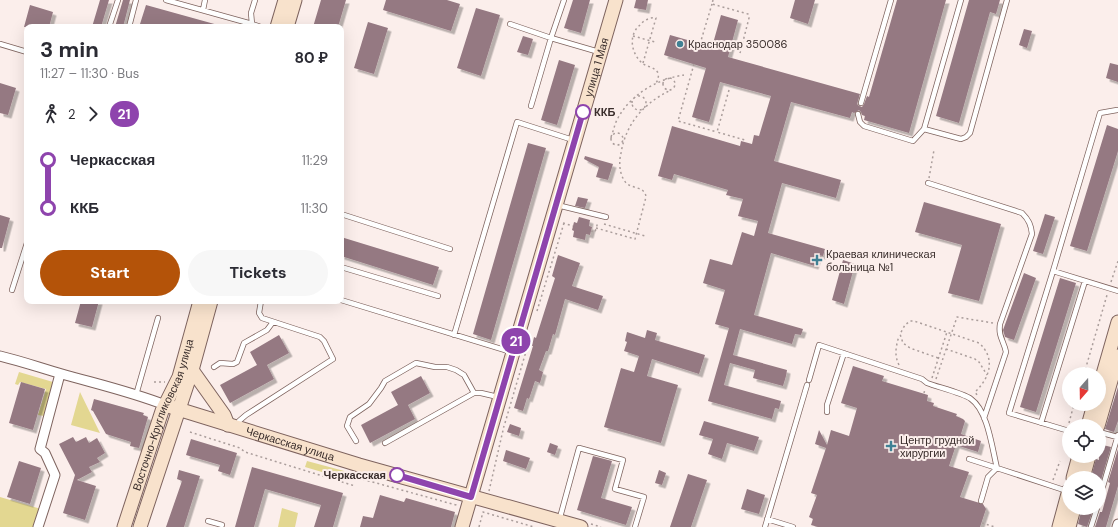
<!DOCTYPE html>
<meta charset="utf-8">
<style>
body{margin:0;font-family:"DM Sans",sans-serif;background:#f7f7f7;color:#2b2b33;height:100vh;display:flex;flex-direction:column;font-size:15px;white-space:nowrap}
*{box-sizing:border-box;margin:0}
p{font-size:13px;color:#7c7c81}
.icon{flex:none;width:22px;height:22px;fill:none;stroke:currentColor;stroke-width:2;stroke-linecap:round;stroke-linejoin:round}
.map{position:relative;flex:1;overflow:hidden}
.drawer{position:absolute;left:24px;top:24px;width:320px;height:280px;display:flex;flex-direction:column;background:#fff;border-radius:8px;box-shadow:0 4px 16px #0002}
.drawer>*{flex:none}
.badge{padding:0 8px;border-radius:13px;font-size:14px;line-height:26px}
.needle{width:26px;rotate:200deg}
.tools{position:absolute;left:1062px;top:367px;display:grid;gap:8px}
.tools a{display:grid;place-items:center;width:44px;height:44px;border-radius:50%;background:#fff;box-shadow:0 4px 16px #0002;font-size:20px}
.map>.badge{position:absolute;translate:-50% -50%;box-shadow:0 0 0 2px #fff}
.legs{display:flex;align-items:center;gap:6px;height:44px;padding:0 16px;font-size:13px}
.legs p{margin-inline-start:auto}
.headline{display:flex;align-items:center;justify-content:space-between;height:68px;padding:0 16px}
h1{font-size:22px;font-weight:700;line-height:30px}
.button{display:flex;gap:8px;margin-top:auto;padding:8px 16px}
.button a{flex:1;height:46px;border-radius:24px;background:#b45309;color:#fff;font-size:16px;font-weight:700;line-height:46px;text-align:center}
.button a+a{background:#f7f7f7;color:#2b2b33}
ul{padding:0 16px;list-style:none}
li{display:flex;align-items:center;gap:14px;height:48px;font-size:15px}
li i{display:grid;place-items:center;width:6px;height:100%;margin:0 5px;background:currentColor}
li i::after{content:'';width:10px;height:10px;margin:-5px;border:3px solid;border-radius:50%;background:#fff}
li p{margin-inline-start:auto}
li:first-child i{background:linear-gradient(#0000 50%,currentColor 0)}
li:last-child i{background:linear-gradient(currentColor 50%,#0000 0)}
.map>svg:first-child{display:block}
.green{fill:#e3d791}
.building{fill:#957982;filter:url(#shadow)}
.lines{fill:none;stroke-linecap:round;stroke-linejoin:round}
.lane-casing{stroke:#7e635e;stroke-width:6}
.street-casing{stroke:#7e635e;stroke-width:11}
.secondary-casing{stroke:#7e635e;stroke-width:15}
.path{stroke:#aa9d9b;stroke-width:1.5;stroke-dasharray:2 3;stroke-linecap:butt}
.lane{stroke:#fff;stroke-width:4.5}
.street{stroke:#fff;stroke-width:9}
.secondary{stroke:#f8e2cc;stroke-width:13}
.line-1-casing{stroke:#fff;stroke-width:9}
.line-1{stroke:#8e44ad;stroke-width:6}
.poi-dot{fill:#408194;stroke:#fbeeeb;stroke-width:1.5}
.stop-1-dot{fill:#fff;stroke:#8e44ad;stroke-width:2}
.labels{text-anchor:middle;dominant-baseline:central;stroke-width:4;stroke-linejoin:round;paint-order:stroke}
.poi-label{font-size:11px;fill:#3a2e2c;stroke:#fbeeeb;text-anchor:start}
.street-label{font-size:11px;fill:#3a2e2c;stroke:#fbeeeb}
.stop-label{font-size:11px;font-weight:bold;fill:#3a2e2c;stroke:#fbeeeb;text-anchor:start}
</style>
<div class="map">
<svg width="1118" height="527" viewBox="0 0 1118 527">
<defs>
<filter id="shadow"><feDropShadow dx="3.5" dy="3.5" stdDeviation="0" flood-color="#0004"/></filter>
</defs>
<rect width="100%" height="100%" fill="#fbeeeb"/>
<path class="green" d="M19 372 53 382 44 416 38 415 46 389 20 382 18 385 15 384Z
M80 392 100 433 71 425Z
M307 461 348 472 350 476 349 480 305 467Z
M0 497 41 509 36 527H0Z
M282 508 298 513 295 527H278Z"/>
<path class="building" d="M100 0H109L101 27H92Z
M123 0H130L123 27H115Z
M321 0H346L338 27H313Z
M386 0H447L460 4 451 31 383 10Z
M573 0H590L581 33 564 28Z
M636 0H648L646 10 634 8Z
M795 0H815L808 24 790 18Z
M897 0H946L909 133 864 120 865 116 862 115 861 112 859 110 854 113 852 112 850 118 791 102 774 161 841 180 836 198 782 183 768 233 825 249 823 256 818 255 815 266 771 253 754 315 803 329 801 335 795 334 792 344 740 329 733 355 787 370 786 376 783 386 753 378 755 370 730 363 724 385 781 401 779 409 775 408 772 419 708 401 729 328 715 324 725 290 703 283 710 259 732 265 742 232 754 236 758 221 738 216 743 199 726 195 728 190 674 174 672 180 658 176 672 126 740 146 741 141 752 144 754 135 759 136 771 96 720 82 709 122 692 117 706 68 664 55 670 35 712 47 721 15 738 20 728 57 860 94 857 104 859 106 862 107 864 104 867 96 869 97Z
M969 0H1000L996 14 990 12 959 123 936 116Z
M30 5 53 12 49 27H24Z
M146 5 218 25V27H151L140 24Z
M476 8 500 15 481 76 457 68Z
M368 22 388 28 374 74 354 68Z
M1024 29 1032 31 1027 48 1019 45Z
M523 36 533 39 528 55 517 52Z
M559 60 575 65 557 125 541 120Z
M1110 63 1118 65V82L1106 78Z
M0 83 16 88 8 115 0 113Z
M1107 125 1118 129V151L1087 251 1070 246Z
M528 143 546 148 491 340 473 334Z
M585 156 613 164 608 180 596 177 599 167 584 159Z
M578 197 588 199 585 208 575 206Z
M924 202 1001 224 979 301 948 293 962 245 915 232Z
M1045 214 1055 217 1043 254 1033 251Z
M0 215 10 218 2 248H0Z
M579 217 590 220 589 226 592 227 590 235 586 234 585 240 573 237 574 231 572 230 574 222 577 223Z
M341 237 439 267 433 285 341 256Z
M558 255 580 263 572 286 603 296 598 310 565 299 555 335 553 334 548 351H546L539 370 543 372 540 383 535 381 529 399 527 398 523 411 514 408 533 346H532L534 337 536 338 555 278 552 276Z
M843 260 855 264 844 304 832 300Z
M1024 273 1036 278 1014 340 1005 337 1003 330Z
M1060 278 1076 283 1036 412 1020 407Z
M81 301H99L92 327 75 323Z
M647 330 657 333 655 340 705 355 699 374 652 359 647 376 678 385 661 443 604 427 621 368 634 372 639 356 624 351 627 342 625 341 627 332 645 338Z
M279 335 289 353 267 365 274 379 230 403 220 385 257 365 250 352Z
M853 366 884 376 882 381 928 395 927 401 934 403 933 406 957 414 956 416 963 419 965 421 961 434 981 441 978 452 956 445 949 466 969 472 960 497 983 504 986 509 980 527H818L811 525 813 519 809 517 817 495 811 493 826 448 815 444 819 430 827 445 831 430 849 436 857 408 841 403Z
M421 376 430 393 408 405 415 419 370 443 361 425 398 405 391 392Z
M21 382 45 389 33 430 9 423Z
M1118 387V421L1114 432 1105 429Z
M94 399 144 413 143 415 148 417 139 448 130 446 131 442 106 434 93 411 91 410Z
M704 421 759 437 754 451 727 443 722 459 708 454 713 439 699 435Z
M510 424 521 428 519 436 507 432Z
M73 437 76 442 86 437 89 443 97 438 105 453 97 458 100 462 89 467 92 472 77 480 96 486 85 520 63 513 75 475 59 444Z
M191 439 237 453 230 475 218 471 220 465 186 455Z
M550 443 558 446 555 455 547 452Z
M1099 444 1111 447 1101 480H1099V478L1091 477 1096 459 1099 460Z
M1118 449V486L1106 527H1095L1100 512H1102L1110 483 1108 482Z
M506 450 530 458 526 469 503 461Z
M593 456 612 461 601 498 632 507 626 525 577 510Z
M19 461 41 468 30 504 7 497Z
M252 467 343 493 333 527H314L321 505 265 489 254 527H235Z
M179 470 200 476 184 527H166L182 481 177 479Z
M659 470 666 473 662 485 655 483Z
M688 474 707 480 691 527H670Z
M747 489 765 495 759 514 741 509Z
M380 495 404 502 406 498 455 512 451 527H360L363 516 373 518Z
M1082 508 1093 510 1087 527 1078 524Z"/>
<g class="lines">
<defs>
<path id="lane" d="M166 0 252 24V27
M255 0 251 13 252 24 261 27
M203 10 205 0
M510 24 551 38 564 0
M109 27 118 0
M129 27 136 0
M0 44 27 52
M861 103 891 0
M531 106 551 38 599 52
M858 114 860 122 864 126 913 141 924 129 961 0
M924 129 961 139 966 137 970 133 1007 0
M928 183 1022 213C1029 220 1031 225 1032 234L1000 324C998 337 1004 341 1006 352L984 418
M557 205 606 217
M341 214 450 249
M341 267 438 296
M1053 271 1100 113 1117 110
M12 290 27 243
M341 300 511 352
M454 335 517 122 573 140
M214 367 220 363 233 364 237 362 244 343 267 330 273 322
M809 380 819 345 922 379 927 383C937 387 963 393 971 399 988 411 992 448 997 468L1067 491
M136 395 158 318
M827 412V405L844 353
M1041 423 1085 281
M237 425 239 421 246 415 333 359 324 341 320 337 262 318 259 313 261 301
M1069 431 1009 413 1053 271 1118 291
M1099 432 1117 437
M356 441 347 426 350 417 369 404 381 388 385 381 416 363 435 367H447L456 370 464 375 474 393
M385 443 474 393H481L498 397
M969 459 997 468 988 477 981 501
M1099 500 1118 435
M767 519 793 527
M208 521 222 525
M559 521 579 448 623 460 615 489 644 497 635 527
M765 527 807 385
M1091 527 1097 508"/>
<path id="street" d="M0 356C21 361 41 368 62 374 97 384 132 392 165 405
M38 527 55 475 45 453 40 449 60 374
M1117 527 1118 524"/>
<g id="secondary">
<path d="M277 27 285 0"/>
<path d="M287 27 295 0"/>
<path d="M192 370 224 415 228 425"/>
<path d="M1099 388 1118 322"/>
<path id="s1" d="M165 405 359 465 581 527"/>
<path d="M1088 426 1094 404"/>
<path d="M1098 426 1118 356"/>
<path d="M1073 478 1079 456"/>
<path d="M1083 478 1089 456"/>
<path id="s2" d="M124 527 162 411 179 377 200 301"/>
<path d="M140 527 192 370 211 301"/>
<path id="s3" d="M462 527 616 0"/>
<path d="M1059 527 1069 490"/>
<path d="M1069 527 1074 508"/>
</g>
</defs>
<use href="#lane" class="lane-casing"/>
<use href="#street" class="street-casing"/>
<use href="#secondary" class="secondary-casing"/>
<path class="path" d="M713 0 712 4 748 14 749 18 740 53
M633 36 655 42
M700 44 712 4
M643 63 656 18C650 17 644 20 640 25 628 35 631 53 642 63 647 67 655 67 658 73 659 77 658 81 655 84
M694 64 678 121 717 132
M663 84a6 6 0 1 1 12 0a6 6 0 1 1-12 0Z
M729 90 717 132 745 140
M632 103a7 7 0 1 1 14 0a7 7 0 1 1-14 0Z
M611 139a6 6 0 1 1 12 0a6 6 0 1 1-12 0Z
M611 137C613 132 614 127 616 122 628 96 656 79 684 75
M929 178 934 150
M563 223 573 226
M604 224 645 236
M596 228 635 239 646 197C645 185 629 190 624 180 619 172 619 161 621 153 626 123 644 103 671 90
M591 231 595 232 598 222
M1111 282 1118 261
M537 311 564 223
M946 349 975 359 979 362 987 375
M938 358 910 348 903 343 900 334 905 325 910 321H914L979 343C996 358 990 378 975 392L977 395
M899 365C894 355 896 346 899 336
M1084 374 1107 295
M932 378 947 332
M936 379 957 317 993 323
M154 382H165
M924 393 925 389
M505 423 527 348
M1069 423 1074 404
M190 432 240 448 245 452 355 486
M358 478 456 505V508
M1053 480 1060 461
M489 491 504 426
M982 523 995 527
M591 524 601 527
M479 527 483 512 534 527"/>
<use href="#lane" class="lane"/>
<use href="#street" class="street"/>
<use href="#secondary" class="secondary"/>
</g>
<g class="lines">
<defs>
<path id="line-1" d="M397 475 471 497 583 112"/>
</defs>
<use href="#line-1" class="line-1-casing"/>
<use href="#line-1" class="line-1"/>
</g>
<g class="poi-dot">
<circle cx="680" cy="44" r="4"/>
<path d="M815 254h4v4h4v4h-4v4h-4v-4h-4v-4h4z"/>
<path d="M889 440h4v4h4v4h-4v4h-4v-4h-4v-4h4z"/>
</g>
<g class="stop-1-dot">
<circle cx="583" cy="112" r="7"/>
<circle cx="397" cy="475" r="7"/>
</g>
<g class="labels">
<g class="poi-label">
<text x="688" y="44">Краснодар 350086</text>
<text x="826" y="254">Краевая клиническая<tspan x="826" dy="13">больница №1</tspan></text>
<text x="900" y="440">Центр грудной<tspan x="900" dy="13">хирургии</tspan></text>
</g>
<g class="street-label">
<text stroke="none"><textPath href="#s3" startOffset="479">улица 1 Мая</textPath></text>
<text stroke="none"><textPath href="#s2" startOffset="119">Восточно-Кругликовская улица</textPath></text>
<text stroke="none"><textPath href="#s1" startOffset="131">Черкасская улица</textPath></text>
</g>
<g class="stop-label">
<text x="594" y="112">ККБ</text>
<text x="386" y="475" text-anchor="end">Черкасская</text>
</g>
</g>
</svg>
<div class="tools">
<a><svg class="needle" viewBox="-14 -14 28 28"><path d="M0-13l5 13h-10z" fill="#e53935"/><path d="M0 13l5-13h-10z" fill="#7c7c81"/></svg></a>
<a><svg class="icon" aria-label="locate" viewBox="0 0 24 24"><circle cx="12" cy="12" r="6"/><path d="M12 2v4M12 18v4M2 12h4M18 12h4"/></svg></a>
<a><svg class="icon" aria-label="layers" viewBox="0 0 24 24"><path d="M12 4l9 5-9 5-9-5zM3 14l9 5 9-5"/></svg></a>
</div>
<b class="badge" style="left:516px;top:341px;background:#8e44ad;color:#fff">21</b>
<section class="drawer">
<div class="headline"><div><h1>3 min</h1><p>11:27 – 11:30 · Bus</p></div><b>80 ₽</b></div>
<div class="legs"><svg class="icon" aria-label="walk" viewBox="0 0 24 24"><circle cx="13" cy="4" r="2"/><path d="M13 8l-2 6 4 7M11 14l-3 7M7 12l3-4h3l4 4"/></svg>2<svg class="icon" aria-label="forward" viewBox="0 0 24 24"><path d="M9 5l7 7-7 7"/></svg><b class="badge" style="background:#8e44ad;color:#fff">21</b></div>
<ul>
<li><i style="color:#8e44ad"></i><b>Черкасская</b><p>11:29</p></li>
<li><i style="color:#8e44ad"></i><b>ККБ</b><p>11:30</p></li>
</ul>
<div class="button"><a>Start</a><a>Tickets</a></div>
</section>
</div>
